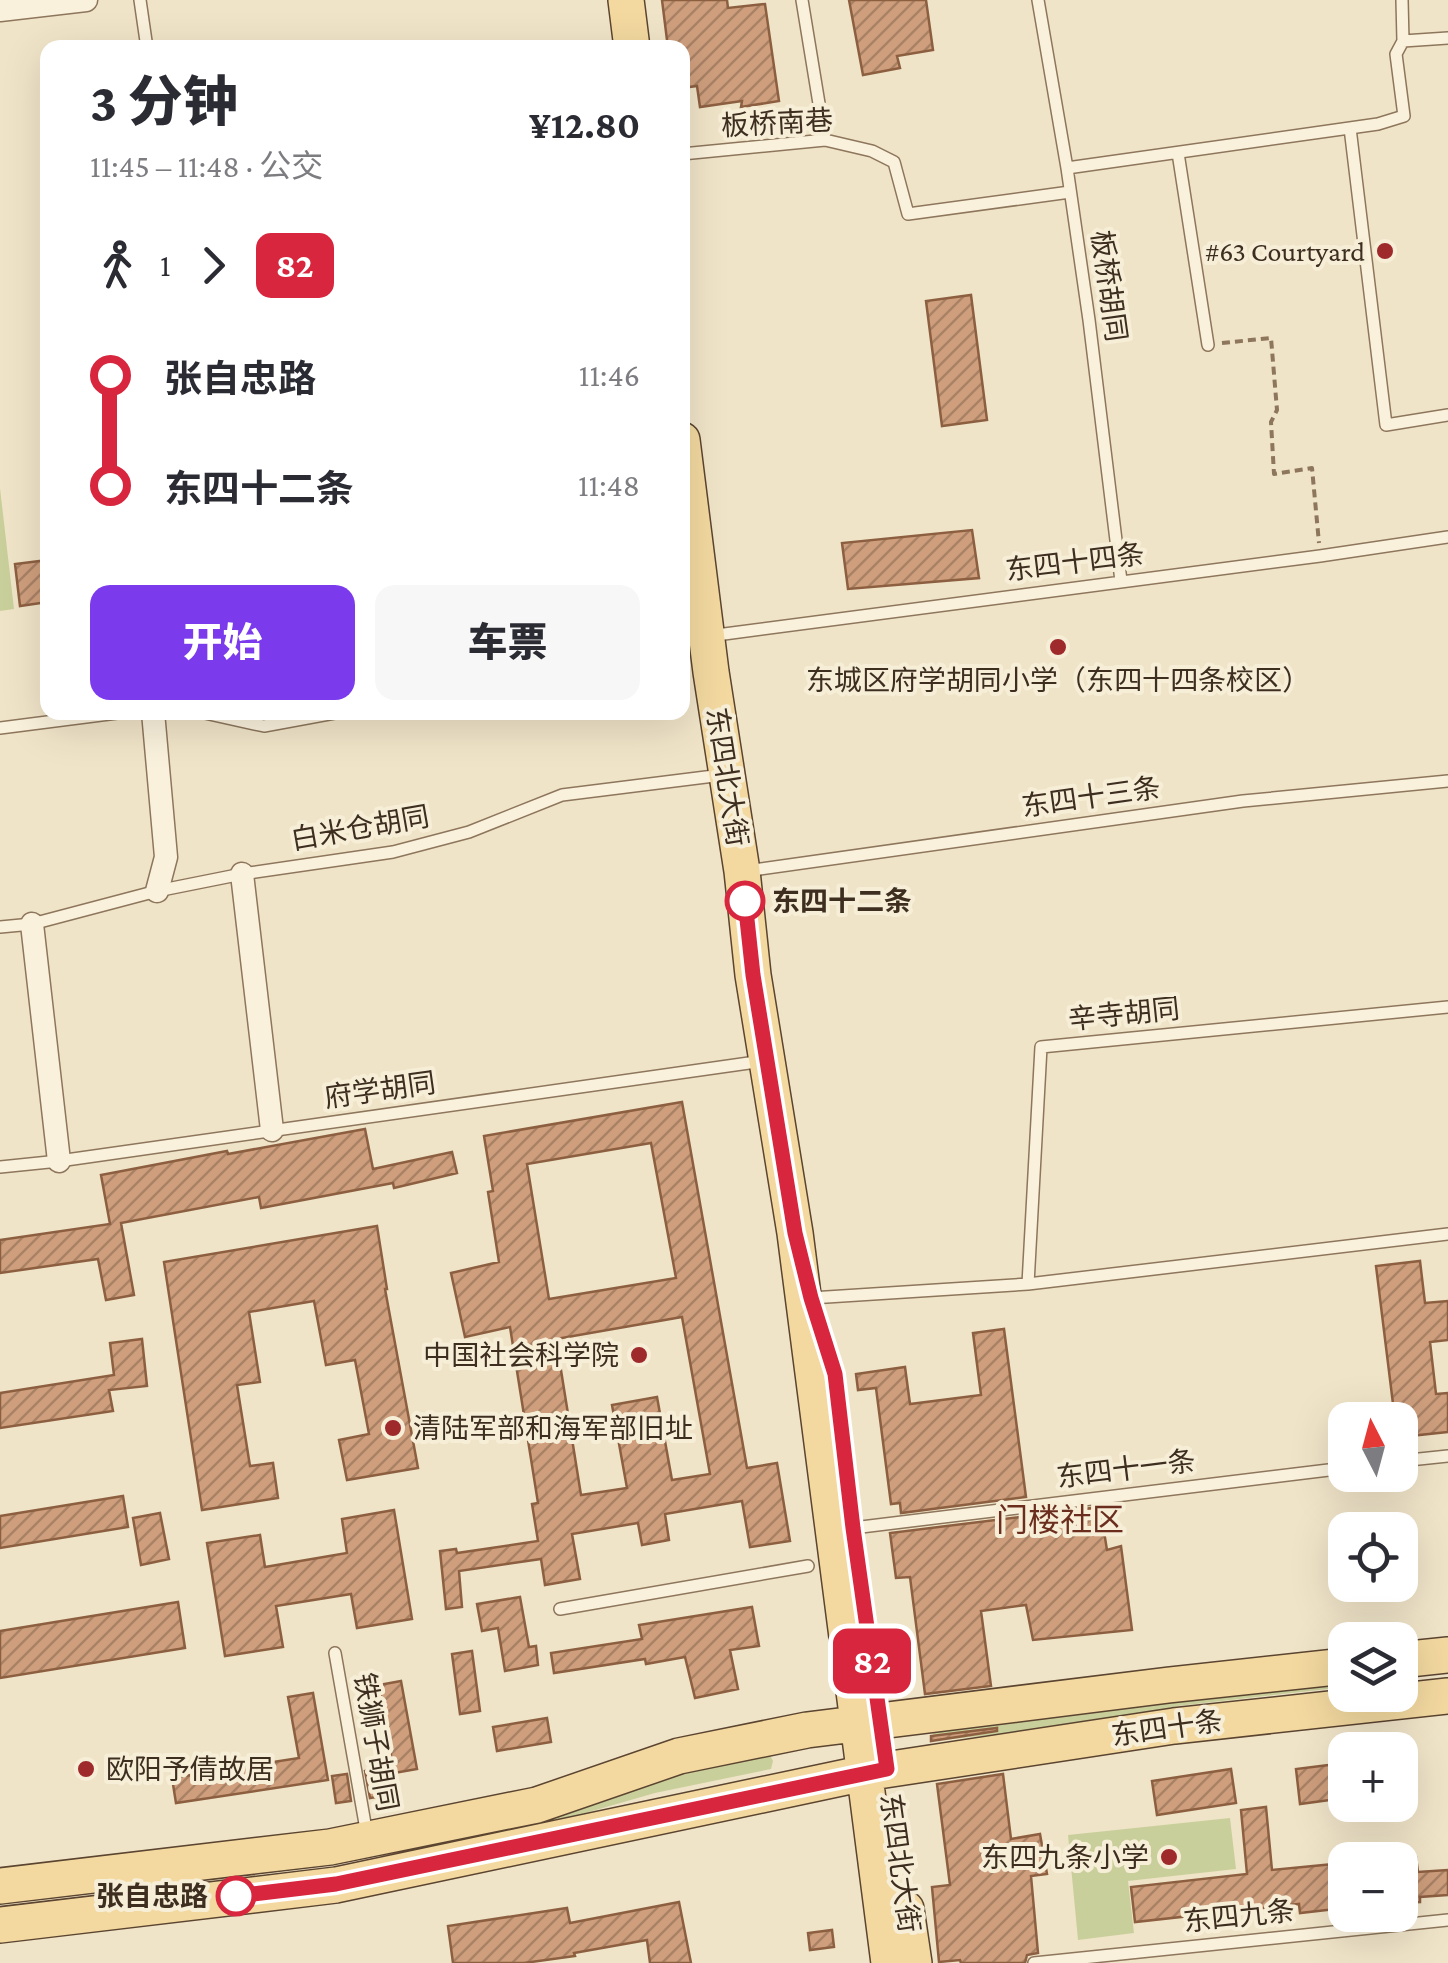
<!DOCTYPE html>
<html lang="zh">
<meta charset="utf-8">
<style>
body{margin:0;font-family:"Crimson Pro","Noto Sans SC",serif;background:#f7f7f7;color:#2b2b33;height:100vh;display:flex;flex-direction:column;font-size:38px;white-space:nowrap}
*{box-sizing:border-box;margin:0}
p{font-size:32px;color:#7c7c81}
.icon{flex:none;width:55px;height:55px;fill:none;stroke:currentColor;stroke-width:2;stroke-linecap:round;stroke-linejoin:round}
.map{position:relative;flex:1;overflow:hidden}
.side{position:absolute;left:40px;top:40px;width:650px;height:680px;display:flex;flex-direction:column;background:#fff;border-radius:20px;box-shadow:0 10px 40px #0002}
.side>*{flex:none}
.badge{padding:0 20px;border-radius:15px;font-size:35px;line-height:65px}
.needle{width:65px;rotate:354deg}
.buttons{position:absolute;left:1328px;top:1402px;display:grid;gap:20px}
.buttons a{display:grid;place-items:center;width:90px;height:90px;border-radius:20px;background:#fff;box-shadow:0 10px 40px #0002;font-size:50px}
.map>.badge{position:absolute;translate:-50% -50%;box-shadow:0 0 0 5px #fff}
.legs{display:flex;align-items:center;gap:15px;height:110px;padding:0 50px;font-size:32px}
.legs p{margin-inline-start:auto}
.head{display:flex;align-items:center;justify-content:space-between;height:170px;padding:0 50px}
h1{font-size:55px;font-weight:800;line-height:75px}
.button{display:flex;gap:20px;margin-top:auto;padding:20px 50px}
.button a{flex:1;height:115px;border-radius:20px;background:#7c3aed;color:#fff;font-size:40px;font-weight:800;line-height:115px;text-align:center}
.button a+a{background:#f7f7f7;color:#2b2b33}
ul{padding:0 50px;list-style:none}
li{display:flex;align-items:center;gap:35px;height:110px;font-size:38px}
li i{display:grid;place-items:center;width:15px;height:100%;margin:0 12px;background:currentColor}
li i::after{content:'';width:25px;height:25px;margin:-12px;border:8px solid;border-radius:50%;background:#fff}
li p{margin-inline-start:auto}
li:first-child i{background:linear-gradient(#0000 50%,currentColor 0)}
li:last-child i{background:linear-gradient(currentColor 50%,#0000 0)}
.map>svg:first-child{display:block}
.grass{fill:#c9cf9b}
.building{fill:url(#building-hatch);stroke:#8d5f41;stroke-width:2.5;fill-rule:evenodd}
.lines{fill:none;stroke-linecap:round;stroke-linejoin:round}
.lane-casing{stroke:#8d765c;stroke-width:14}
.street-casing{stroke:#8d765c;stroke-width:25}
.primary-casing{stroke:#5b4430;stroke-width:38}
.path{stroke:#8d765c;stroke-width:4;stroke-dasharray:8 5;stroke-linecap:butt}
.lane{stroke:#faf1dc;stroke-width:11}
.street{stroke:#faf1dc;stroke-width:22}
.primary{stroke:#f3d9a0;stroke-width:35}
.line-1-casing{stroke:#fff;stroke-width:22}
.line-1{stroke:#d7263d;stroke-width:15}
.poi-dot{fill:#9e2a2b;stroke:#f7eed8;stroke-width:4}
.stop-1-dot{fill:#fff;stroke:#d7263d;stroke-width:5}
.labels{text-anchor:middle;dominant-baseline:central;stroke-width:8;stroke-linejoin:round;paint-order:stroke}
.street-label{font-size:28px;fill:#3d2e20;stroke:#f7eed8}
.poi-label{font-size:28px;fill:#3d2e20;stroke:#f7eed8;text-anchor:end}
.stop-label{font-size:28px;font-weight:bold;fill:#3d2e20;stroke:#f7eed8;text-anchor:start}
.quarter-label{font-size:32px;fill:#6b2e1e;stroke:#f7eed8}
</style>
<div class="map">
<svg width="1448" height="1963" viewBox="0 0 1448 1963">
<defs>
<pattern id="building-hatch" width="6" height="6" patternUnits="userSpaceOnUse" patternTransform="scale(2.5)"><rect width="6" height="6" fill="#cf9f7d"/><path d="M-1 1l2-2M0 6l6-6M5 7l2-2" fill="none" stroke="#a98266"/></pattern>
</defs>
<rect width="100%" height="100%" fill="#f0e4c8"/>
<path class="grass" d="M0 488 14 609 0 611Z
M1345 1679V1687L1178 1706 1084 1725 934 1741 933 1732 1069 1716 1205 1694Z
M770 1755 773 1761 771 1769 655 1793 575 1816 413 1845 664 1776Z
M1230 1818 1236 1869 1128 1881 1134 1933 1078 1940 1068 1835Z"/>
<path class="building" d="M662 0H727L728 8 765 4 779 101 741 107 742 101 700 107 697 86 682 88V48H668Z
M849 0H926L933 50 897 56 900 68 863 75Z
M971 295 987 420 942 426 926 301Z
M972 530 979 578 848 589 842 543Z
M48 560V602L20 606 15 564Z
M682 1102 747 1468 777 1463 790 1541 750 1547 742 1501 665 1514 669 1540 642 1545 638 1523 572 1534 580 1579 545 1585 541 1559 459 1571 462 1607 446 1609 440 1551 456 1549 457 1553 538 1541 532 1504 538 1503 510 1327 465 1337 451 1273 499 1262 488 1192 493 1191 484 1136ZM651 1143 676 1278 549 1299 527 1164ZM682 1317 710 1474 672 1480 657 1397 612 1405 627 1488 581 1495 556 1339Z
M365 1129 373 1169 452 1152 457 1173 394 1188 393 1183 261 1208 259 1197 121 1223 134 1295 106 1300 98 1259 0 1273V1240L110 1224 101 1175 227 1151 228 1154Z
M377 1226 387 1289H385L418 1468 347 1480 339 1440 369 1434 355 1360 326 1365 314 1301 249 1312 260 1382 237 1385 250 1466 273 1463 278 1498 202 1510 164 1262Z
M1420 1261 1425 1303 1448 1301V1340L1430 1342 1436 1394 1448 1393V1432L1400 1437V1420H1395L1376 1266Z
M1004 1329 1026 1497 901 1513 900 1503 891 1504 876 1388 858 1390 856 1374 905 1367 910 1404 981 1395 973 1333Z
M142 1339 147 1386 109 1390 113 1411 0 1428V1393L114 1375 110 1343Z
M123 1496 128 1527 0 1548V1516Z
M1100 1507 1107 1550 1121 1546 1132 1630 1033 1640 1026 1605 981 1611 991 1686 925 1694 910 1577 896 1578 890 1533Z
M394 1510 412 1619 357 1628 351 1594 276 1606 283 1647 225 1656 207 1543 260 1535 265 1567 347 1553 342 1519Z
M160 1513 169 1559 141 1565 133 1518Z
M520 1597 529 1647 536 1646 538 1665 505 1671 498 1628 482 1631 477 1604Z
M178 1602 185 1648 0 1678V1631Z
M752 1607 759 1646 730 1650 738 1689 695 1698 685 1657 646 1664 645 1659 554 1673 551 1653 642 1639 639 1625Z
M472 1651 480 1711 460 1714 452 1654Z
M401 1681 417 1769 394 1773 379 1685Z
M313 1693 328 1780 176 1803 172 1778 299 1758 288 1697Z
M547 1718 551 1742 497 1751 493 1727Z
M997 1728V1731L931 1741V1736Z
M1345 1763V1798L1300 1804 1296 1769Z
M391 1766 395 1794 370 1798 365 1771Z
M1231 1769 1236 1803 1157 1815 1152 1781Z
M347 1774 351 1801 336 1803 332 1776Z
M1003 1774 1011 1839 1040 1834 1047 1874 1031 1876 1038 1953 1027 1955 1025 1963H961L960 1960 939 1962 932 1887 950 1885 937 1784Z
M1266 1807 1272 1870 1345 1863V1908L1300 1913 1299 1904 1135 1922 1131 1887 1247 1874 1241 1810Z
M1416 1857 1418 1872 1448 1870V1895L1420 1897V1902L1400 1903V1858Z
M679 1902 691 1963H650L647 1940 574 1953 575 1956 524 1963H453L448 1926 567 1908 570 1923Z
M832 1930 834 1947 810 1950 808 1933Z"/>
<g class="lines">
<defs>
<path id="lane" d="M140 0 147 48
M802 0 825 140
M1038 0 1067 168 1089 320 1121 581
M1402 0 1403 41
M1350 128 1386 425 1448 415
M1178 153 1208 345
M682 154 825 140 872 151 894 162 908 214 1070 192
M1067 168 1378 124 1404 116 1396 54 1403 41 1448 38
M709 636 1320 556 1448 537
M200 712 264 726 340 712
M0 728 125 712
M746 871 1243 801 1448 781
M0 927 32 924 157 891 242 874 393 852 469 832 562 795 722 775
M0 1167 59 1161 763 1061
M1028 1284 1041 1047 1448 1007
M811 1298 1028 1284 1448 1234
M1400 1461 1448 1456
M853 1528 1345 1468
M560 1609 808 1566
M335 1653 367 1835
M1034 1963 1448 1920"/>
<path id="street" d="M0 10 86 0
M153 712 166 857 157 891
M242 874 272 1130
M32 924 59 1161"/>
<path id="primary" d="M626 0 632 48
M682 440 711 672 742 871 753 975 795 1233 889 1963
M1400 1660 1448 1655
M0 1886 330 1847 537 1805 679 1756 807 1730 1169 1685 1345 1666
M906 1909 914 1963
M0 1925 336 1885 865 1773 1174 1726 1448 1696"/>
</defs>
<use href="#lane" class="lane-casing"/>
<use href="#street" class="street-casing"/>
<use href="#primary" class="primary-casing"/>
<path class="path" d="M1222 343 1271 338 1277 410 1271 422 1274 474 1312 468 1319 543"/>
<use href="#lane" class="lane"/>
<use href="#street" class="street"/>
<use href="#primary" class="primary"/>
</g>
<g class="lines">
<defs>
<path id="line-1" d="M236 1896 336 1884 887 1769 853 1528 835 1374 811 1298 795 1233 753 975 745 901"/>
</defs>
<use href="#line-1" class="line-1-casing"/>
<use href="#line-1" class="line-1"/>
</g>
<g class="poi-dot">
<circle cx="1385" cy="251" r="10"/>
<circle cx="1058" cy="647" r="10"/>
<circle cx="639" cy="1355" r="10"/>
<circle cx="393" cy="1428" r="10"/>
<circle cx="86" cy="1769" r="10"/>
<circle cx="1169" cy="1857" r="10"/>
</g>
<g class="stop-1-dot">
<circle cx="745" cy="901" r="18"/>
<circle cx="236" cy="1896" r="18"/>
</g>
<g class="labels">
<g class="street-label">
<text transform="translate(777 123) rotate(-3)">板桥南巷</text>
<text transform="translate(1109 286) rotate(82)">板桥胡同</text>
<text transform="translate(1075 562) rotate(-7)">东四十四条</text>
<text transform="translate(727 777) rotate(81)">东四北大街</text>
<text transform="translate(1091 797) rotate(-8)">东四十三条</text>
<text transform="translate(360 828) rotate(-10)">白米仓胡同</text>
<text transform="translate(1124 1014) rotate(-6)">辛寺胡同</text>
<text transform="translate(380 1090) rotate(-8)">府学胡同</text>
<text transform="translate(1126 1469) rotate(-7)">东四十一条</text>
<text transform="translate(1167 1728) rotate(-8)">东四十条</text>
<text transform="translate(376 1742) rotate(80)">铁狮子胡同</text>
<text transform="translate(900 1863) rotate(82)">东四北大街</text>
<text transform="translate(1239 1916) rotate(-6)">东四九条</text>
</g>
<g class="poi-label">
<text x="1365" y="251">#63 Courtyard</text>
<text x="1058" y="680" text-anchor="middle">东城区府学胡同小学（东四十四条校区）</text>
<text x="619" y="1355">中国社会科学院</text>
<text x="413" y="1428" text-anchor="start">清陆军部和海军部旧址</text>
<text x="106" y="1769" text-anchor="start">欧阳予倩故居</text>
<text x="1149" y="1857">东四九条小学</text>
</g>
<g class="stop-label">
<text x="772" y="901">东四十二条</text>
<text x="208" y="1896" text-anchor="end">张自忠路</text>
</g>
<g class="quarter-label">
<text x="1060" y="1520">门楼社区</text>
</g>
</g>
</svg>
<div class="buttons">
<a><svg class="needle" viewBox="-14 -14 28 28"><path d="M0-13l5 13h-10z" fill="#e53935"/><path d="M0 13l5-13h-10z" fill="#7c7c81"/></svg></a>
<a><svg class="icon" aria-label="locate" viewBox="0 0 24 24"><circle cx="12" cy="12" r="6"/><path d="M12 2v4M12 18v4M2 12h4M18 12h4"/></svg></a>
<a><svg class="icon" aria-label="layers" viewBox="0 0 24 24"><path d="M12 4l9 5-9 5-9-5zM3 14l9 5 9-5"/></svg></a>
<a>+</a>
<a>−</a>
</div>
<b class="badge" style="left:872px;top:1661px;background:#d7263d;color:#fff">82</b>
<section class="side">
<div class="head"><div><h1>3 分钟</h1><p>11:45 – 11:48 · 公交</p></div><b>¥12.80</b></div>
<div class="legs"><svg class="icon" aria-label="walk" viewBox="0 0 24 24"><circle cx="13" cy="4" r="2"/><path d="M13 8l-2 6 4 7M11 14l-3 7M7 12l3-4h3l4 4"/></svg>1<svg class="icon" aria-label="forward" viewBox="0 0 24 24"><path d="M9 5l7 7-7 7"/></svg><b class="badge" style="background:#d7263d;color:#fff">82</b></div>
<ul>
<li><i style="color:#d7263d"></i><b>张自忠路</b><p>11:46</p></li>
<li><i style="color:#d7263d"></i><b>东四十二条</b><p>11:48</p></li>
</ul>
<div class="button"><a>开始</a><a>车票</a></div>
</section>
</div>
